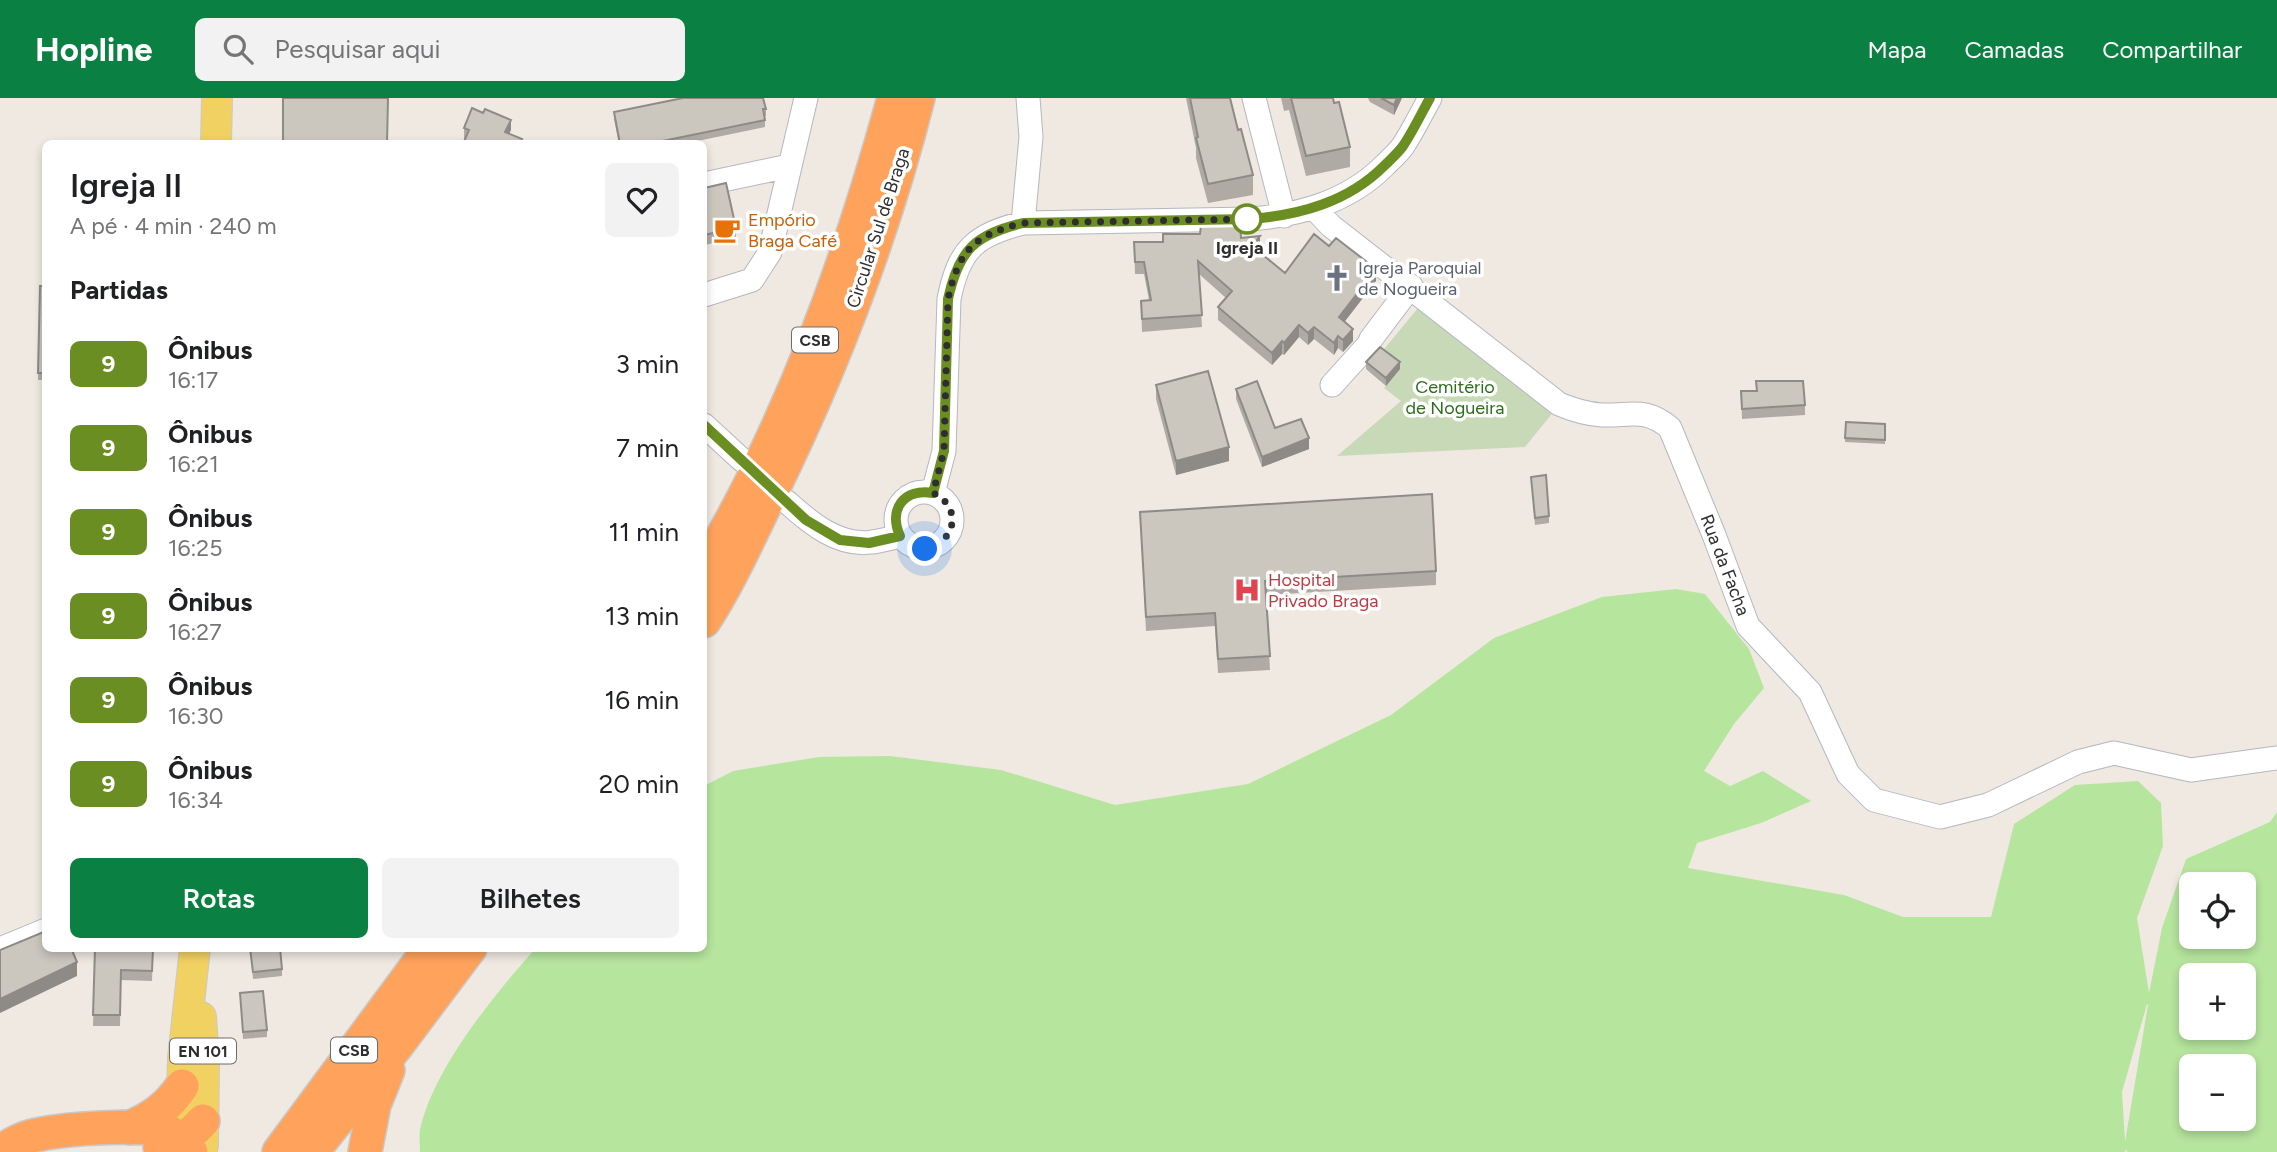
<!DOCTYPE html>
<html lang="pt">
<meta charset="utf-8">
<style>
body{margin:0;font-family:Figtree,sans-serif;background:#f2f2f2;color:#202124;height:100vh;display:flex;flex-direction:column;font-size:26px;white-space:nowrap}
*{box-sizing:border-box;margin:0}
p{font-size:23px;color:#757577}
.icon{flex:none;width:38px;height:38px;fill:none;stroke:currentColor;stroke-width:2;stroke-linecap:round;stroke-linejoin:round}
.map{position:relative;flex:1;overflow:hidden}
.drawer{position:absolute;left:42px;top:42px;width:665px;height:812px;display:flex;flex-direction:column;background:#fff;border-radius:10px;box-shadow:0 4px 10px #0003}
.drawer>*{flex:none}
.badge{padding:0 14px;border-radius:10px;font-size:24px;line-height:46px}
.buttons{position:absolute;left:2179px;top:774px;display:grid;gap:14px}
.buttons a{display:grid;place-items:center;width:77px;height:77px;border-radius:10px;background:#fff;box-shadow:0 4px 10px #0003;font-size:35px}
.you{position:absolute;width:35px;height:35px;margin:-18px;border:5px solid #fff;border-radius:50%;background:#1a73e8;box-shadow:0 0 0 10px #1a73e833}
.map>.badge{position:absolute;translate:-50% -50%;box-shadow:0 0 0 4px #fff}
h2{padding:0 28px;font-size:26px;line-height:63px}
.round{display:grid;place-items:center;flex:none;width:74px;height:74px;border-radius:10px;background:#f2f2f2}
.headline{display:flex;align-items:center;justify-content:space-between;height:119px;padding:0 28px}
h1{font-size:33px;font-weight:600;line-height:52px}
.action{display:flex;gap:14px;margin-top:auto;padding:14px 28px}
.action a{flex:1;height:80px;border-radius:10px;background:#0b8043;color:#fff;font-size:28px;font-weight:600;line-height:80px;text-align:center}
.action a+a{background:#f2f2f2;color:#202124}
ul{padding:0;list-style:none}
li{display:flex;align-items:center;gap:21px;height:84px;padding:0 28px}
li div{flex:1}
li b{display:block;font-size:26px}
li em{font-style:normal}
li .badge{min-width:77px;font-weight:700;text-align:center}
header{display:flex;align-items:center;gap:42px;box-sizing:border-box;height:98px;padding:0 35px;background:#0b8043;color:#fff}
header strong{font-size:33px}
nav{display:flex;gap:38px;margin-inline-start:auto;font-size:24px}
.search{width:490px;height:63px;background:#f2f2f2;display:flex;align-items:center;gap:18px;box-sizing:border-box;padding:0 24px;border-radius:10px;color:#757577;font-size:26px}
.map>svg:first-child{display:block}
.green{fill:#b6e59e;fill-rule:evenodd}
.cemetery{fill:#c8d9b8}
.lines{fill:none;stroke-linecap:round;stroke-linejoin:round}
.minor-casing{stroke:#b4b7c1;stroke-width:25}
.major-casing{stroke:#c9c9c9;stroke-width:32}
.highway-casing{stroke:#c9c9c9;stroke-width:36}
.minor{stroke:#fff;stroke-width:23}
.major{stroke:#f2d163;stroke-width:30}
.highway{stroke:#ffa35c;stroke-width:33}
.wall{fill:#afaba4}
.shaded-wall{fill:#8e8b86}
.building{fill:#cbc7bf;stroke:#8e8b86;stroke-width:2}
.line-casing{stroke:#fff;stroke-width:16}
.line{stroke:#6b8e23;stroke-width:10}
.walk{stroke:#2e2e2e;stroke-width:7;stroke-dasharray:0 12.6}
.stop-dot{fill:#fff;stroke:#6b8e23;stroke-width:3.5}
.labels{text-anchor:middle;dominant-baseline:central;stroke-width:7;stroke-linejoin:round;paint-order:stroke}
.shield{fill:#fff;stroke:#6d6d6d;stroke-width:2}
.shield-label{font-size:16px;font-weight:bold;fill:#2e2e2e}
.food-label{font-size:18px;fill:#c56008;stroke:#fff;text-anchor:start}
.street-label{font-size:18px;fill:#2e2e2e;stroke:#fff}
.stop-label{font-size:18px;font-weight:bold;fill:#2e2e2e;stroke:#fff}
.worship-label{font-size:18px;fill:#5b616d;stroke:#fff;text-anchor:start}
.park-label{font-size:18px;fill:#2c6e1b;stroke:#fff}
.health-label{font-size:18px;fill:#be3a42;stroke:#fff;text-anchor:start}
</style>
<header>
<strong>Hopline</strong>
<div class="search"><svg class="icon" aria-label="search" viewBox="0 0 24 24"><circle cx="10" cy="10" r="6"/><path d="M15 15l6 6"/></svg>Pesquisar aqui</div>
<nav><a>Mapa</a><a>Camadas</a><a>Compartilhar</a></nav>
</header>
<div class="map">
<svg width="2277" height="1054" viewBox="0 0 2277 1054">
<rect width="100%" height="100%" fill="#efe9e1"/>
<path class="green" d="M1676 491 1705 496 1749 551 1764 590 1734 626 1704 673 1730 688 1763 673 1811 703 1761 725 1697 745 1688 770 1844 797 1903 819H1991L2014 726 2075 687 2138 683 2161 705 2163 748 2137 820 2149 895 2162 830 2186 761 2270 724 2277 714V1054H2127L2126 1051 2125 1054H420C420 1047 419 1039 420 1032 433 971 494 897 535 851L704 850V688L733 673 819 659 890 658 1001 672 1115 707 1248 686 1391 617 1494 540 1602 499ZM2191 786H2244V838H2191ZM2191 877H2244V929H2191ZM2147 906 2148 907 2125 1044 2122 994ZM2191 968H2244V1020H2191Z"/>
<path class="cemetery" d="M1423 204 1555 312 1525 349 1337 358 1401 303 1384 290 1400 271 1380 256Z"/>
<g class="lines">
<defs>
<path id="minor" d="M1254 0 1284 118
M704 86 789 68
M1314 110 1331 128 1559 306C1573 312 1586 316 1602 317 1631 318 1645 309 1670 330L1714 437 1748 528 1810 594 1848 676 1874 702 1940 719 1988 707 2078 664 2114 655 2191 672 2277 660
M1023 125 1031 39 1028 0
M704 197 752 182 770 154 806 0
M1332 287 1369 246 1371 241 1411 188
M704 327 742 362
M896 422a28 28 0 1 1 56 0a28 28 0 1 1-56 0Z
M933 395 944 353 949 201C959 151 975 137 1023 125L1250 121C1300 117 1348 104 1384 68 1391 61 1398 55 1403 48 1413 33 1421 16 1430 0
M787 404C810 425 839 449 872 444 881 443 891 440 900 438
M0 851 46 832"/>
<path id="major" d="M216 46 217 0
M201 919 204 964 203 1048
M180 1054 183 960 195 850"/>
<path id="highway" d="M704 471C791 324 849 164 894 0
M704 523C730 483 749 439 770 397 833 269 883 138 918 0
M129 1030C152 1020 168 1009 182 988
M160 1049C179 1047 191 1036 203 1023
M0 1054C9 1048 19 1042 29 1039 55 1031 147 1024 171 1035 179 1040 185 1047 191 1054
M279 1054 430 850
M312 1054 398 946 470 850
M365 1054 374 1007 388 972"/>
</defs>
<use href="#minor" class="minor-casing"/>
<use href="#major" class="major-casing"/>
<use href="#highway" class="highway-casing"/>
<use href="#minor" class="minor"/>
<use href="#major" class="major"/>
<use href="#highway" class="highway"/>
</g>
<path class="wall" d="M1186 0H1230L1238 32 1253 77V97L1208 105 1196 60V50Z
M1281 0H1333L1350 49V69L1306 78 1289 12 1284 13Z
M1368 0H1402L1394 17 1370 4Z
M766 11V18H765V29L683 46H619L614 21V14Z
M464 30 511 32 465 41 464 40Z
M704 90 736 130V141L704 147Z
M1241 140 1260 150 1258 153 1285 175 1376 183 1344 224 1353 243 1343 254 1338 250 1334 257 1314 241 1308 247 1299 239 1284 257 1282 256 1272 267 1218 222V209L1226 200 1199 176 1202 229 1142 234 1141 203 1149 202 1144 176H1135L1134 144H1163Z
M40 188H46V282H38Z
M1366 264 1400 271 1386 288 1366 271Z
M1756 283 1805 307V317L1742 321 1741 293H1756Z
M1156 287 1229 363 1176 377 1156 301Z
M1236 291 1275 330 1309 351 1262 369 1236 301Z
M1846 324 1885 326V346L1845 344Z
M1531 379 1549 418V425L1535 427Z
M1140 414 1436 473V487L1266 497 1270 572 1218 575 1215 528 1146 533Z
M95 850H153L152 883 121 882 120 928H93Z
M250 850 282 871V878L253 881Z
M240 895 267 932V939L243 941Z"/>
<path class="shaded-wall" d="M1397 0H1402L1394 17V7Z
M511 22V32L505 45V34Z
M1260 138V150L1252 160V148Z
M1376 171V183L1339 231V219Z
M1299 227V239L1284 257V245Z
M1314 229V241L1308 247V235Z
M1353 231V243L1343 254V242Z
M1338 238V250L1334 257V245Z
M1282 243V256L1272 267V255Z
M1400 264V271L1386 288V280Z
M1309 340V351L1262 369V359Z
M1229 349V363L1176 377V363Z
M77 864V878L0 915V901Z"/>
<path class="building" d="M283 0H388L387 46H283Z
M683 0H763L766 11H763L765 22 648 46H620L614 14Z
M1190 0H1230L1238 32 1241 31 1253 77 1208 86 1196 40 1198 39Z
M1291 0H1333L1334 5 1339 4 1350 49 1306 58Z
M1381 0H1397L1394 7Z
M472 10 483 15 485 11 511 22 505 34 522 41 520 45 522 46H463L469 32 464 30Z
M726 85 736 130 704 137V90Z
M1240 126 1241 140 1260 138 1252 148 1285 175 1314 136 1329 148 1336 140 1376 171 1339 219 1353 231 1343 242 1338 238 1334 245 1314 229 1308 235 1299 227 1284 245 1282 243 1272 255 1218 209 1232 193 1198 163 1202 217 1142 221 1141 203 1151 202 1144 164H1135L1134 144H1163V136H1200L1201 127Z
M40 188H46V275H38Z
M1380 249 1400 264 1386 280 1366 264Z
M1208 273 1229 349 1176 363 1156 287Z
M1257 283 1275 330 1301 321 1309 340 1262 359 1236 291Z
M1756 283H1803L1805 307 1742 311 1741 293H1757Z
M1846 324 1885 326V342L1845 340Z
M1546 377 1549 418 1535 420 1531 379Z
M1432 396 1436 473 1265 483 1270 558 1218 561 1215 515 1146 519 1140 414Z
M46 833V850H71L77 864 0 901V852Z
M95 850H153L152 873 121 872 120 917H93Z
M250 850H280L282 871 253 874Z
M263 893 267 932 243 934 240 895Z"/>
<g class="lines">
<defs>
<path id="line" d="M704 327 806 422 840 442 869 445 900 438C888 411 904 390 933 395L944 353 948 201C959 151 975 137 1023 125L1250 121C1300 117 1348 104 1384 68 1391 61 1398 55 1403 48 1413 33 1421 16 1430 0"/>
</defs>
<use href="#line" class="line-casing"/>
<use href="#line" class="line"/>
<path class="walk" d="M925 451C956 444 963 409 933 395L944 353 948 201C959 151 975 137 1023 125L1250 121H1247"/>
</g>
<defs>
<symbol id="cafe-bare" viewBox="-9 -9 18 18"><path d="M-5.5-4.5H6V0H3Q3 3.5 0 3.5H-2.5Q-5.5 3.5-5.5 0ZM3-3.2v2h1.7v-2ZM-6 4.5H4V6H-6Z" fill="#e8710a" stroke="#fff" stroke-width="2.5" paint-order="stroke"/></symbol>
<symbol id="church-bare" viewBox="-9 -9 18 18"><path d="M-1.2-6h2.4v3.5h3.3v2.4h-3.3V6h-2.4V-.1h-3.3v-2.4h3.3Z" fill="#6b7280" stroke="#fff" stroke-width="2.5" paint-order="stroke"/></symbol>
<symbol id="hospital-bare" viewBox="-9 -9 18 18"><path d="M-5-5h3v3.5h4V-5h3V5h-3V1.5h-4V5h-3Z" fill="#e0444e" stroke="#fff" stroke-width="2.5" paint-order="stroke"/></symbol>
</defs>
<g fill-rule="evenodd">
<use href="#cafe-bare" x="708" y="113" width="38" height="38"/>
<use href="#church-bare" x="1318" y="161" width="38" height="38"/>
<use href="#hospital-bare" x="1228" y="473" width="38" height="38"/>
</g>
<circle class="stop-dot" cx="1247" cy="121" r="14"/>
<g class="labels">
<g class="shield">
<rect x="792" y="229.5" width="46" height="25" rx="5"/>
<rect x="331" y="939.5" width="46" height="25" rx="5"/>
<rect x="170" y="940.5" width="66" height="25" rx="5"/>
</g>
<g class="shield-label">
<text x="815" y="242">CSB</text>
<text x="354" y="952">CSB</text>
<text x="203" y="953">EN 101</text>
</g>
<g class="food-label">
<text x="748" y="122">Empório<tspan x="748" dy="21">Braga Café</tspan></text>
</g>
<g class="street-label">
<text transform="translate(878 130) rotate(-72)">Circular Sul de Braga</text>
<text transform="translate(1725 467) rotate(69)">Rua da Facha</text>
</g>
<g class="stop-label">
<text x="1247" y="150">Igreja II</text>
</g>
<g class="worship-label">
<text x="1358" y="170">Igreja Paroquial<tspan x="1358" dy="21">de Nogueira</tspan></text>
</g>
<g class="park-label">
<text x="1455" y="289">Cemitério<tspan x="1455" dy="21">de Nogueira</tspan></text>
</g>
<g class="health-label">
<text x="1268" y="482">Hospital<tspan x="1268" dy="21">Privado Braga</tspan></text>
</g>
</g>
</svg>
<div class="buttons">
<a><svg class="icon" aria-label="locate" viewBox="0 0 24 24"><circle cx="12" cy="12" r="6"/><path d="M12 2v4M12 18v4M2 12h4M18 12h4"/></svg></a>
<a>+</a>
<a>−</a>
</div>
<div class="you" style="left:925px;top:451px"></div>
<section class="drawer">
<div class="headline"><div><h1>Igreja II</h1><p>A pé · 4 min · 240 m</p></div><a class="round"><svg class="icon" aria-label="heart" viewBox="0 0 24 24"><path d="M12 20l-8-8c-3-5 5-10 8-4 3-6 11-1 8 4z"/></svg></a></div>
<h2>Partidas</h2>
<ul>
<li><span class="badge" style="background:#6b8e23;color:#fff">9</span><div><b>Ônibus</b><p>16:17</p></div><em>3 min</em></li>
<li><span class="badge" style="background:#6b8e23;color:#fff">9</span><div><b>Ônibus</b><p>16:21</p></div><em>7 min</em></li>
<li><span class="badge" style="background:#6b8e23;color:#fff">9</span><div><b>Ônibus</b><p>16:25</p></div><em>11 min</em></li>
<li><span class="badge" style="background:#6b8e23;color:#fff">9</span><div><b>Ônibus</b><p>16:27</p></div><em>13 min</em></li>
<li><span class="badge" style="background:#6b8e23;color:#fff">9</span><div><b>Ônibus</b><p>16:30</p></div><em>16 min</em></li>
<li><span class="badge" style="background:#6b8e23;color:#fff">9</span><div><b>Ônibus</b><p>16:34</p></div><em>20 min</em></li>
</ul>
<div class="action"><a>Rotas</a><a>Bilhetes</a></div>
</section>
</div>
